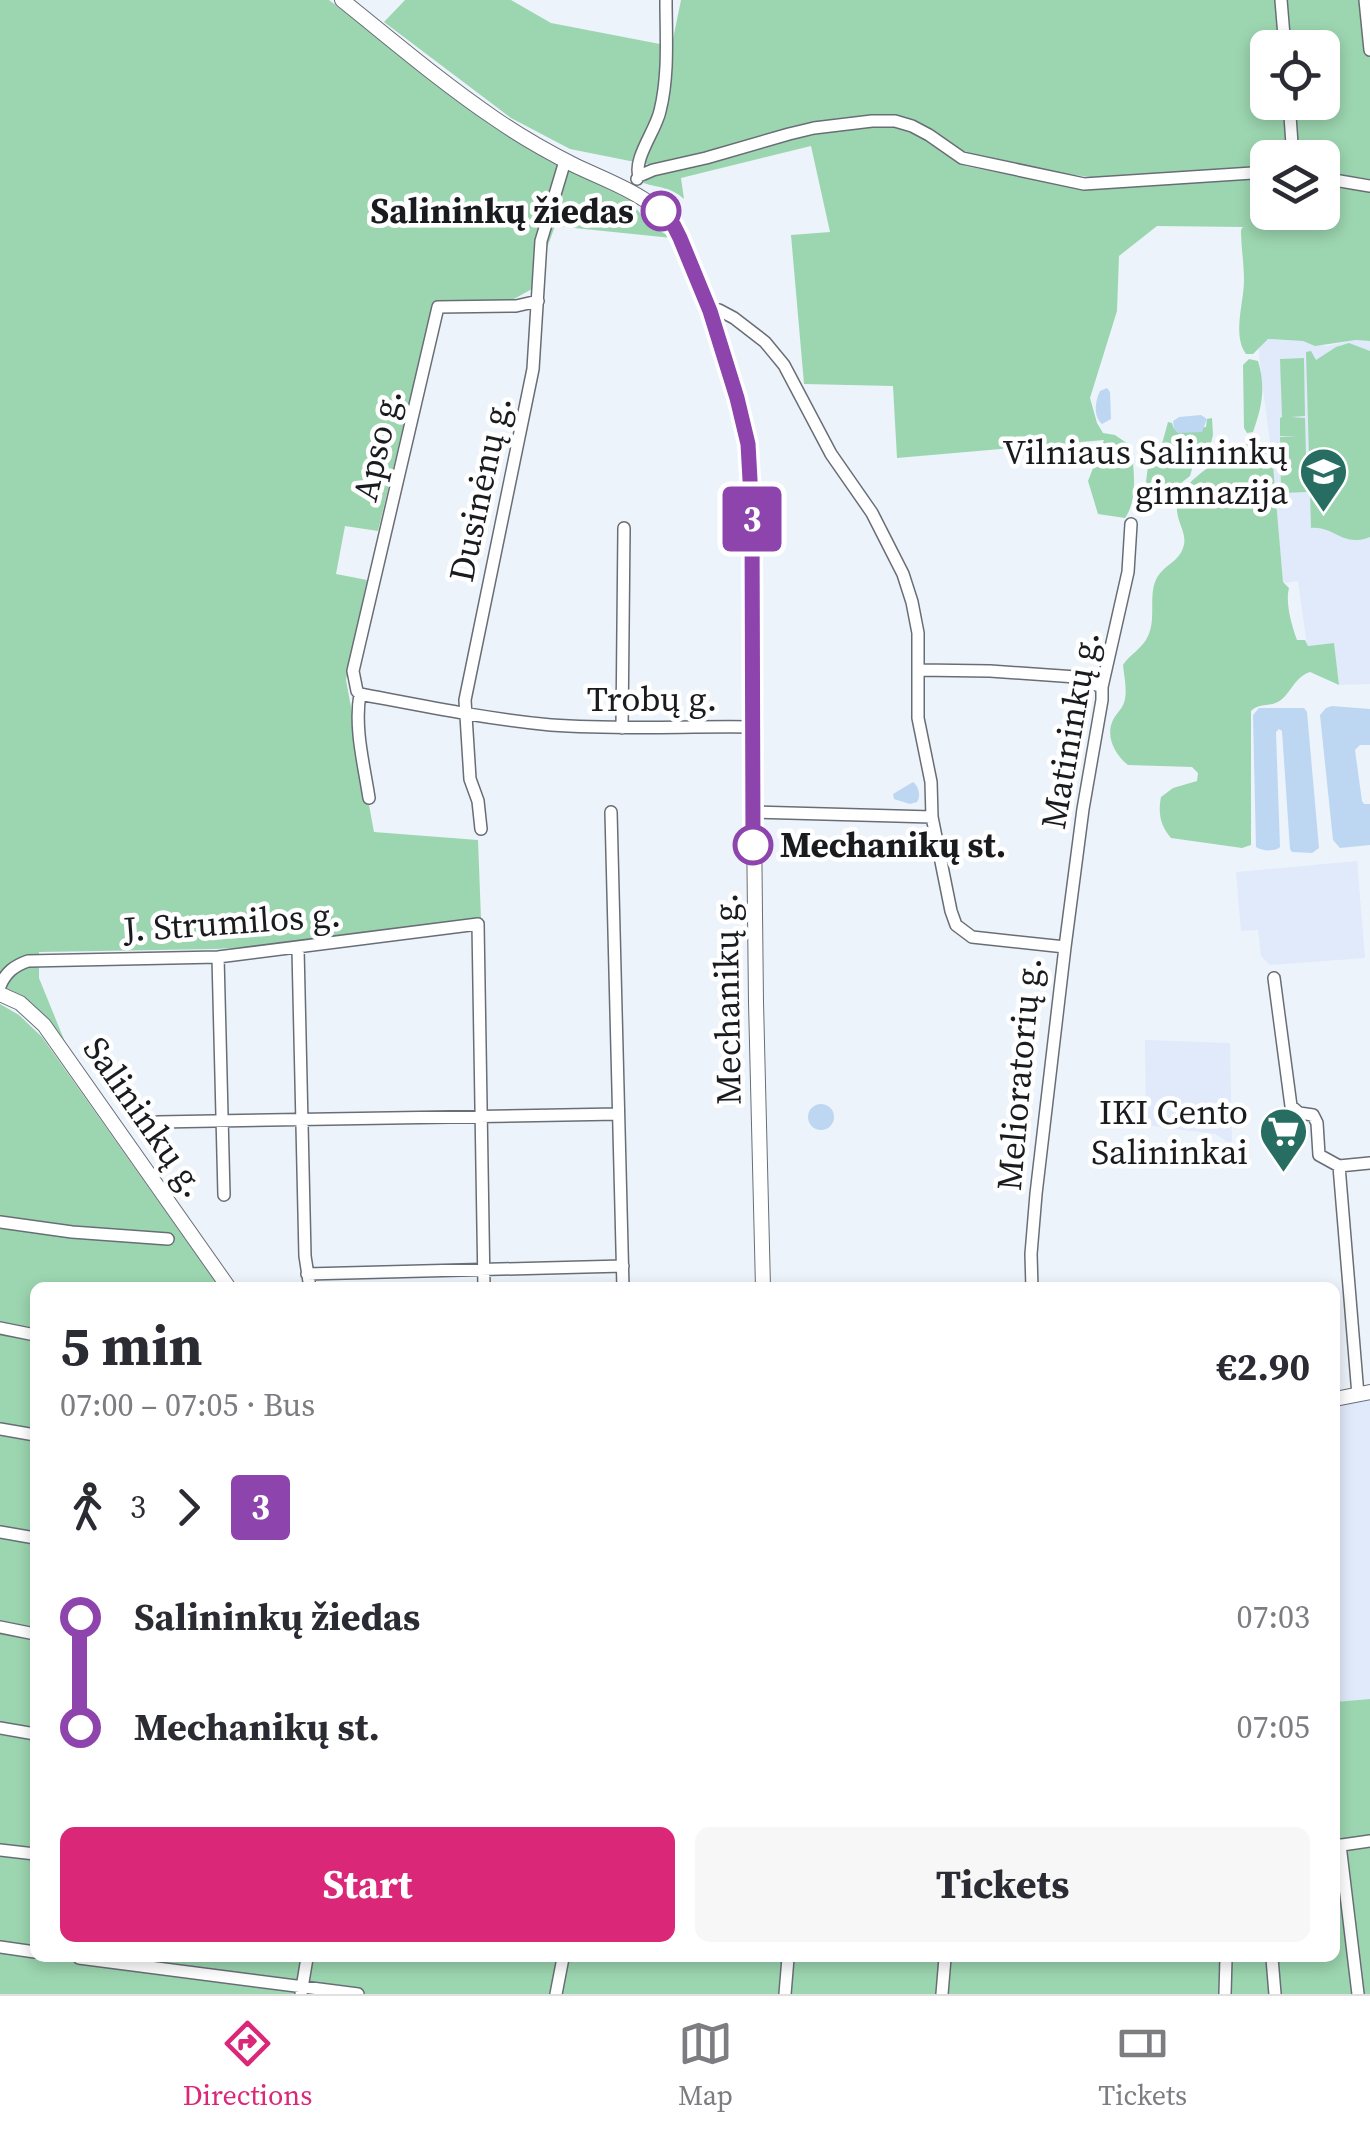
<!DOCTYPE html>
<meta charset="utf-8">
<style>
body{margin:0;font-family:"Source Serif 4",serif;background:#f7f7f7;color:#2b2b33;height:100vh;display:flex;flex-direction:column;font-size:38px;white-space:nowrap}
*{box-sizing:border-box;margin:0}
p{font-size:32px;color:#7c7c81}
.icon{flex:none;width:55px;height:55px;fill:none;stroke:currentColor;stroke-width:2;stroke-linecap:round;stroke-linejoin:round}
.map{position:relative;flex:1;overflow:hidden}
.panel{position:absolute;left:30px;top:1282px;width:1310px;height:680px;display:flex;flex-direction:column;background:#fff;border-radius:15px;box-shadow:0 5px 15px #0003}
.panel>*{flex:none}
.badge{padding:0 20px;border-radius:8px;font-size:35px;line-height:65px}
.tools{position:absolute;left:1250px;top:30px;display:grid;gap:20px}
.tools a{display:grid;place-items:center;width:90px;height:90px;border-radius:15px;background:#fff;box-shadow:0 5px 15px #0003;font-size:50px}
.map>.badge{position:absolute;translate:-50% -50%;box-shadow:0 0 0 5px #fff}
.legs{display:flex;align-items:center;gap:15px;height:110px;padding:0 30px;font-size:32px}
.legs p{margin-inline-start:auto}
.summary{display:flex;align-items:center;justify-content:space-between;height:170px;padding:0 30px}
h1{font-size:55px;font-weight:700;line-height:75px}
.cta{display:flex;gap:20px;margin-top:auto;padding:20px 30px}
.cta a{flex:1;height:115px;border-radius:15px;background:#db2777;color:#fff;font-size:40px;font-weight:700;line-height:115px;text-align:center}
.cta a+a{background:#f7f7f7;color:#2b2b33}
ul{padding:0 30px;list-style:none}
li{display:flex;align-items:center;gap:35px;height:110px;font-size:38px}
li i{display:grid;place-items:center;width:15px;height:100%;margin:0 12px;background:currentColor}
li i::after{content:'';width:25px;height:25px;margin:-12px;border:8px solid;border-radius:50%;background:#fff}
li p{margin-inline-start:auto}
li:first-child i{background:linear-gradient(#0000 50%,currentColor 0)}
li:last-child i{background:linear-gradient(currentColor 50%,#0000 0)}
.menu{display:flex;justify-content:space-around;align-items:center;height:140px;border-top:2px solid #e1e1e2;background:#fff;font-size:28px;color:#7c7c81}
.menu a{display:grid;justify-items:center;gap:5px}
.menu .on{color:#db2777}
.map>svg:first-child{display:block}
.built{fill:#e1eafa}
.green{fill:#9cd6b0;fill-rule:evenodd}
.water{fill:#bdd7f2}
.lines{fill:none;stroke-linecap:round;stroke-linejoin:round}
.minor-casing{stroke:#696e76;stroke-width:14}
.major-casing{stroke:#696e76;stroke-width:16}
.minor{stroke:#fff;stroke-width:11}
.major{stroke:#fff;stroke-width:14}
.line-1-casing{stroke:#fff;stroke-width:22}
.line-1{stroke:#8e44ad;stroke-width:15}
.stop-1-dot{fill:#fff;stroke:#8e44ad;stroke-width:5}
.labels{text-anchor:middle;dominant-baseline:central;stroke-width:9;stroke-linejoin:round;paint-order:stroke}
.stop-label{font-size:35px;font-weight:bold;fill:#191b1e;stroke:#fff;text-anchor:end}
.street-label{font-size:35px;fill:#191b1e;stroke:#fff}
.poi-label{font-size:35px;fill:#191b1e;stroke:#fff;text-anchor:end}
</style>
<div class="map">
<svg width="1370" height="1994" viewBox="0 0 1370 1994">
<rect width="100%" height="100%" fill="#edf3fb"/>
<path class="built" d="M1267 339 1304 341 1326 346 1356 340 1370 341V684L1339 685 1334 643 1307 646 1298 581 1283 583 1273 465 1260 367 1259 348Z
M1357 861 1365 958 1270 965 1261 956 1258 930 1241 931 1236 872Z
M1145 1040 1230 1043 1232 1145 1215 1134 1146 1125Z
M1370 1400V1699L1335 1702V1406Z"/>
<path class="green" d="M0 0H329L458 100 510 136 548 159 629 200 650 225 672 238 555 226 532 289 512 300 433 303 378 531 345 526 336 574 367 580 346 680 374 832 478 840 481 919 281 945 215 949 39 952V978L65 1042C43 1015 32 1002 0 987Z
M405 0H511L551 23 660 44 673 39 681 0H1370V179L1323 172 1322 158H1268L1267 167 1099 178 1066 174 975 156 966 153 923 125 910 119 886 116 839 118 813 123 707 153 650 165 570 149 511 118 384 22ZM1268 48H1322V102H1268Z
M879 126 897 128 917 135 965 166 1076 188 1097 189 1267 178 1268 212H1322L1323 186 1370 192V341L1356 340 1315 346 1303 341 1268 339 1253 354H1246C1232 335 1244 303 1244 280 1244 264 1241 246 1241 230L1243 227 1157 226 1119 256 1117 311 1090 398 1097 423 1103 433 1115 435 1131 446C1134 468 1138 500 1125 518L1098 514 1088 481 1104 440 897 458 893 386 804 384 791 235 830 232 811 146 681 178 684 199C671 187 660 188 643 183L648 178C725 160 800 131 879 126Z
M1349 343 1370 351V537C1342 548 1335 526 1311 528L1306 352 1311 351 1316 360 1336 347Z
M1304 358 1305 416 1291 417 1305 418 1307 492 1281 493 1280 437 1297 436H1280V418L1282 417 1280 359Z
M1249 359 1258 361C1266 387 1262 407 1253 432L1247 433 1244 428 1243 365Z
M1212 418 1213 435 1211 443 1196 455 1190 476 1163 497 1154 498 1150 496 1146 482 1148 466 1160 451 1168 422 1172 423 1174 429 1206 427 1207 419Z
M1253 442C1266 444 1270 452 1273 465L1283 582 1289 588C1285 603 1292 626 1297 640H1305L1308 646 1334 643 1339 685 1310 672C1295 677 1292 691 1281 700 1270 708 1261 702 1251 711V845L1242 848 1171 838C1160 825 1158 813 1161 797L1173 788 1197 781 1198 773 1192 767 1128 765C1115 755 1105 736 1113 720 1117 712 1123 709 1125 699 1127 688 1124 676 1123 665 1130 654 1143 648 1148 636 1157 618 1147 593 1158 576 1165 565 1179 561 1183 548 1188 535 1178 524 1177 511 1175 482 1223 459 1245 444Z
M0 1004 19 1015 42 1037 219 1287 35 1288V1958H1335V1702L1370 1699V1994H0Z"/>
<path class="water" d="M1107 388 1110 392 1111 419 1102 424C1093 416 1095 401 1100 391Z
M1201 415 1207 419 1202 432 1178 433 1174 429 1173 421 1179 417Z
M1332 706 1370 709V745H1360L1355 750 1362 801 1364 804H1370V845L1340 848 1333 840 1320 715 1326 708Z
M1259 708H1304L1307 712 1319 848 1312 853 1292 852 1290 849 1282 731 1279 729 1276 732 1280 847C1275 852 1262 851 1256 847L1253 715Z
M913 782C919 786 921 797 917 802L910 804 894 799 893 794Z
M808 1117a13 13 0 1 1 26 0a13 13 0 1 1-26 0Z"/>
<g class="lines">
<defs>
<path id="minor" d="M1281 0 1285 48
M1365 0 1370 50
M1289 102 1293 158
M639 176 653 170 706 158 789 134 814 128 872 121H895L912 126 929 135 962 158 1084 184 1268 172
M1322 178 1370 186
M637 179 639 176C633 159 656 130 660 111 669 75 666 36 666 0
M538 301 516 306 438 307 353 671 357 691 360 694C424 706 487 719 551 725 618 730 685 726 752 727
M710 311 719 310 734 318 765 342 784 365 831 454 872 513 903 574 912 602 918 633V718L931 782 932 817 951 911 956 925 972 937 1065 947 1036 1194 1031 1254 1032 1288
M919 670 990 671 1076 677 1102 687
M360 694C354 728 364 765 369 798
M622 728 624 528
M611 812 623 1288
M753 812 932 817
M481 829 478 801 470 779 465 700 533 369 541 241 565 161
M1065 947 1083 809 1102 700V687L1128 572 1131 524
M298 949 305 1256 310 1288
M218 957 224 1195
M1274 978 1291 1106 1299 1113 1313 1115 1317 1123 1319 1155 1339 1166 1358 1395
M0 986C6 972 14 966 28 961L218 957 478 924 484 1288
M158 1122 618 1114
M1339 1166 1370 1163
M0 1222 72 1232 168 1239
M307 1274 623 1266
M0 1328 35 1335
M0 1429 35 1435
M0 1532 35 1538
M0 1627 35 1634
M0 1728 35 1734
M1340 1845 1358 1994
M1335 1846 1370 1841
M0 1850 35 1854
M0 1947 35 1952
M79 1958 358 1994
M1272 1958 1275 1994
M301 1994 307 1958
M556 1994 563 1958
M785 1994 788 1958
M942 1994 945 1958
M1225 1994 1226 1958"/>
<path id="major" d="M342 0C392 40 441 82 494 118 520 136 546 151 574 165 613 184 659 197 680 238L719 335 744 422 750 465 756 1002 763 1288
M0 994 20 1003 44 1025 229 1288
M1335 1399 1370 1392"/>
</defs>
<use href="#minor" class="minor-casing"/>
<use href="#major" class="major-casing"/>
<use href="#minor" class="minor"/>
<use href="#major" class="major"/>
</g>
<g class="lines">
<defs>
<path id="line-1" d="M661 211 674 226 680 238 710 311 737 398 748 444 752 515 753 845"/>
</defs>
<use href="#line-1" class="line-1-casing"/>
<use href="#line-1" class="line-1"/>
</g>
<defs>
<symbol id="school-pin" viewBox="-11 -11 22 30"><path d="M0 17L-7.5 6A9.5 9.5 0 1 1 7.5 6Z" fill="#286d61" stroke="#fff"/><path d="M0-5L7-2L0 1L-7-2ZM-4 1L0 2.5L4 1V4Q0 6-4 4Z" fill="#fff"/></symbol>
<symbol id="supermarket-pin" viewBox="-11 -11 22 30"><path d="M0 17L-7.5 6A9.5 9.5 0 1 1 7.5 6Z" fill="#286d61" stroke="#fff"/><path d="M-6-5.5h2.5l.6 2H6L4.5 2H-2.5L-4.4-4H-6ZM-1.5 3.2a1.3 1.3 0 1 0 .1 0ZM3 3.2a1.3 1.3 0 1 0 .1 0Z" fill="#fff"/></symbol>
</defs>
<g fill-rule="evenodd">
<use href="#school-pin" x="1296" y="444" width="55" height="75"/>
<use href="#supermarket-pin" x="1256" y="1104" width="55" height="75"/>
</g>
<g class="stop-1-dot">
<circle cx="661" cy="211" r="18"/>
<circle cx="753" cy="845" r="18"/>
</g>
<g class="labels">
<g class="stop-label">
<text x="634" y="211">Salininkų žiedas</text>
<text x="780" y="845" text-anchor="start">Mechanikų st.</text>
</g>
<g class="street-label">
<text transform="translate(377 445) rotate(-77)">Apso g.</text>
<text transform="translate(480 489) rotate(-78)">Dusinėnų g.</text>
<text x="652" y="699">Trobų g.</text>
<text transform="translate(1070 730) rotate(-80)">Matininkų g.</text>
<text transform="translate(232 922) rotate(-4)">J. Strumilos g.</text>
<text transform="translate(727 999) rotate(-91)">Mechanikų g.</text>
<text transform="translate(1019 1074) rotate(-85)">Melioratorių g.</text>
<text transform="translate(145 1117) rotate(55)">Salininkų g.</text>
</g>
<g class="poi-label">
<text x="1288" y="452">Vilniaus Salininkų<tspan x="1288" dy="40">gimnazija</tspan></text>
<text x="1248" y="1112">IKI Cento<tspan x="1248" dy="40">Salininkai</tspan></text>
</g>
</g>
</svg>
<div class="tools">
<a><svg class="icon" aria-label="locate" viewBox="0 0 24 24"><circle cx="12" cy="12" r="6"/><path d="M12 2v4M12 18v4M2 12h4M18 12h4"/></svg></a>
<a><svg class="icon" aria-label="layers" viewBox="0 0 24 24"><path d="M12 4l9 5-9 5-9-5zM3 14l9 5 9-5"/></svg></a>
</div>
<b class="badge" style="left:752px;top:519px;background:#8e44ad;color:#fff">3</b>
<section class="panel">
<div class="summary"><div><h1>5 min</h1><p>07:00 – 07:05 · Bus</p></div><b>€2.90</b></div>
<div class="legs"><svg class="icon" aria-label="walk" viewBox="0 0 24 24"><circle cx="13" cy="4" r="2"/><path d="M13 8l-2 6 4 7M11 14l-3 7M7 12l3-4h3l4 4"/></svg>3<svg class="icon" aria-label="forward" viewBox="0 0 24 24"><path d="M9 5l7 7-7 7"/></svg><b class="badge" style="background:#8e44ad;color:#fff">3</b></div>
<ul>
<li><i style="color:#8e44ad"></i><b>Salininkų žiedas</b><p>07:03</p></li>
<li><i style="color:#8e44ad"></i><b>Mechanikų st.</b><p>07:05</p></li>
</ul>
<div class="cta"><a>Start</a><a>Tickets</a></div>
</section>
</div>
<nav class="menu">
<a class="on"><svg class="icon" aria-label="directions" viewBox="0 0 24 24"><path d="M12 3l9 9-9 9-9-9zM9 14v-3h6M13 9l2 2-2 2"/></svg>Directions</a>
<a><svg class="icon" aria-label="map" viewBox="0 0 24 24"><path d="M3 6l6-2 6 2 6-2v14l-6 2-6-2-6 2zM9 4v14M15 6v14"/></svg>Map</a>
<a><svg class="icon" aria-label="tickets" viewBox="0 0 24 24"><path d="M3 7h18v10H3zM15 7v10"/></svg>Tickets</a>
</nav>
